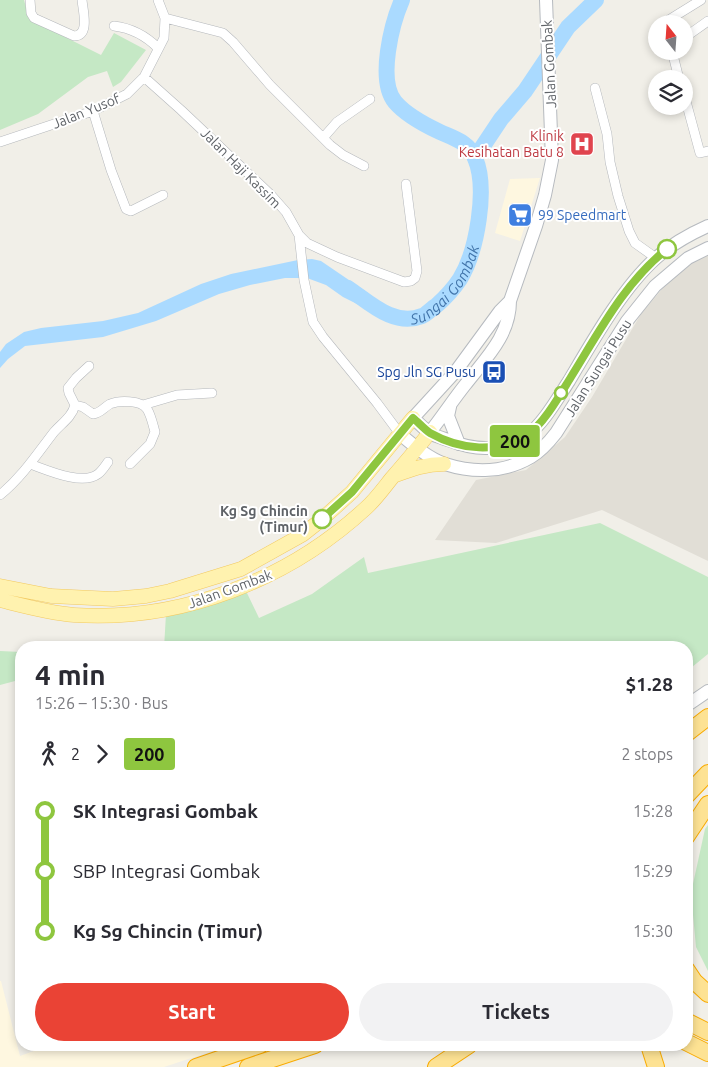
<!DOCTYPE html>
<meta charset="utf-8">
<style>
body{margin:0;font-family:Ubuntu,sans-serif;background:#f2f2f3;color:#2b2b33;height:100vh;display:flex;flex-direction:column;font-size:19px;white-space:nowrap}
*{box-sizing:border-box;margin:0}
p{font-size:16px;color:#7c7c81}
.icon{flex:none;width:28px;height:28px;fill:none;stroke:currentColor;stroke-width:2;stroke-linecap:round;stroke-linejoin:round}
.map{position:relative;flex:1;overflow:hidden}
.side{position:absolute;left:15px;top:641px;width:678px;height:410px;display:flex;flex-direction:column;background:#fff;border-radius:20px;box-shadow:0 2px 8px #0003}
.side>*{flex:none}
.badge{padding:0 10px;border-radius:4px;font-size:18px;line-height:32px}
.needle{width:32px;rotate:343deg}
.controls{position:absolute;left:648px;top:15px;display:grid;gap:10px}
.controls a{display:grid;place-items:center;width:45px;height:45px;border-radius:50%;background:#fff;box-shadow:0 2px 8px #0003;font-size:25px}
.map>.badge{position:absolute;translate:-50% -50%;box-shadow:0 0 0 2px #fff}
.legs{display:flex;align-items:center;gap:8px;height:55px;padding:0 20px;font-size:16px}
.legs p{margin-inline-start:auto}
.overview{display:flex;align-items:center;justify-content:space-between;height:85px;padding:0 20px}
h1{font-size:28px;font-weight:700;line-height:38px}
.action{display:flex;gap:10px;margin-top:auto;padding:10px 20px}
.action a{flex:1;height:58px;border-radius:30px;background:#ea4335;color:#fff;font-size:20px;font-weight:700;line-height:58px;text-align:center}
.action a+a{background:#f2f2f3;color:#2b2b33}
ul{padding:0 20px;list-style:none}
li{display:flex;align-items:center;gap:18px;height:60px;font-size:19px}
li i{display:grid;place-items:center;width:8px;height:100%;margin:0 6px;background:currentColor}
li i::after{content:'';width:12px;height:12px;margin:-6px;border:4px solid;border-radius:50%;background:#fff}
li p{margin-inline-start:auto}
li:first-child i{background:linear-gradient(#0000 50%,currentColor 0)}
li:last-child i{background:linear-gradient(currentColor 50%,#0000 0)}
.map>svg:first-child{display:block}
.commercial{fill:#fef7e0}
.education{fill:#e1ded6}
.green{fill:#c5e8c5}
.water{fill:#aadaff}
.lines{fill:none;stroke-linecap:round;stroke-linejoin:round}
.river{stroke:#aadaff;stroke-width:16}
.street-casing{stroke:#b5b8bc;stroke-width:10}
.secondary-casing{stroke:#b6babf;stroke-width:14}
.primary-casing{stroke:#f2c960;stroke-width:15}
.highway-casing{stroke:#f9ab00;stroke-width:18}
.street{stroke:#fff;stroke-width:9}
.secondary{stroke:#fff;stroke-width:12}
.primary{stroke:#fff2af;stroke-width:14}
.highway{stroke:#fde293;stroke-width:16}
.line-1-casing{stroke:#fff;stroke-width:11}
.line-1{stroke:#8ec63f;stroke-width:8}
.stop-1-dot{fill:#fff;stroke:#8ec63f;stroke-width:2.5}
.labels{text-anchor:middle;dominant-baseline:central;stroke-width:4;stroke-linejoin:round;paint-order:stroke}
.street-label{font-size:14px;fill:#5f6368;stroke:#fff}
.health-label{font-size:14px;fill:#be3a42;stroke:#fff;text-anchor:end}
.shop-label{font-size:14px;fill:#366cbe;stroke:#fff;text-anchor:start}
.transit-label{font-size:14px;fill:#164399;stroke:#fff;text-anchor:end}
.stop-label{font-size:14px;font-weight:bold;fill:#5f6368;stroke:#fff;text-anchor:end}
.water-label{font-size:15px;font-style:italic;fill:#4174aa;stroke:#fff}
</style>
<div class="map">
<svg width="708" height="1067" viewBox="0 0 708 1067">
<rect width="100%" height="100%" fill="#f1efe8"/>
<path class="commercial" d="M540 178 520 241 495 233 510 179Z
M0 981H1L20 1056 50 1045H231L164 1067H0Z"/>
<path class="education" d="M708 253V561L602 510 496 543 435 540 476 480 526 470 565 437 592 397 641 314 678 270Z"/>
<path class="green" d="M0 0H24L29 19 101 55 114 33 146 50 121 82 113 87 107 71 88 77 38 114 0 130Z
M600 523 708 577V654L686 672V648H164L166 614 205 607 246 591 259 618 312 594 364 557 368 573Z
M0 651 21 652V687L15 681 0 685Z
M708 825V971L696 947 691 893 705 829Z"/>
<path class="water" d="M312 259 321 261 368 293 363 307 343 297 326 285 307 278H285L250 285 219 294 156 321 103 337 25 346 8 359 0 368V352L6 344 24 332 41 328 103 321 138 313 201 284 231 274 298 260Z"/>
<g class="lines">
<g class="river">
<path d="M475 158 501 119 525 91 568 27 596 0"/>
<path id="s1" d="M348 288C370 303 394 327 422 316 427 314 432 308 437 305 445 298 454 288 460 279 477 251 488 188 475 158 469 142 453 138 440 132 425 125 406 115 395 102 377 80 392 23 402 0"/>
</g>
<defs>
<path id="street" d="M30 0 31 13 34 18 74 36C90 36 83 11 82 0
M165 18 223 33 233 42 270 85 330 145 343 155 364 166
M667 21 701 0
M114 26C131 28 146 36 158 48
M684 38 708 21
M672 51 679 79
M144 77 181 110 271 195 286 212 299 235 307 243 337 257 404 282 411 281 415 278 417 271 406 184
M595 88 607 134 610 162 618 196 629 231 635 243 656 258
M684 94 700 153 708 151
M93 111 111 170 126 209 131 211 163 195
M323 138 337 122 370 99
M0 142 93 111 127 94 144 77 164 38 165 18 158 0
M299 235 304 280 313 322 323 337 377 403 400 434
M75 405 83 407 93 414C101 413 103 408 110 404 119 400 141 400 147 409 151 415 153 425 155 432L150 444 130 464
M143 405 177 395 212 393
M30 464C47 470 82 486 98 474 102 471 105 466 108 462
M0 495C22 477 37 454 54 432 62 423 72 417 75 405L69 393 68 388 76 378 89 366"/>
<path id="secondary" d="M510 301 500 311 456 371 413 418C418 422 424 429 430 433 435 436 442 438 448 440 476 451 500 452 527 435 542 426 559 396 569 381 592 342 623 287 656 258 672 244 690 234 708 226
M450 407 448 416 459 444
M430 432C442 417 453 400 465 385 485 359 510 336 510 301L536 226 545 195 552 160 546 0
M400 434C413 445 428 458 445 464 473 473 504 473 531 457 541 451 549 442 556 433L627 321 655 286 688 258 708 248
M686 706 708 691"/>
<path id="primary" d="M396 475C412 469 426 464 444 464
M0 586 51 596 113 599 146 596 170 591 241 569 302 535 321 520 352 492 413 418
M0 600C24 606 49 613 74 615 181 622 288 580 366 508 375 500 383 489 391 479 404 464 417 449 430 432"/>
<path id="highway" d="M686 734 708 717
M686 796 708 773
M686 837 708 804
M686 969 694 981 708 994
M686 1021 708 1032
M686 1042 708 1053
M649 1045 656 1067
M196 1067 260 1045
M248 1067 315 1045
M436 1067 469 1045"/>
</defs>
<use href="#street" class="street-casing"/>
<use href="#secondary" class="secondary-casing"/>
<use href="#primary" class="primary-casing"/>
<use href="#highway" class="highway-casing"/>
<use href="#street" class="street"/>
<use href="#secondary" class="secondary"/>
<use href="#primary" class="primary"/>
<use href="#highway" class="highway"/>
</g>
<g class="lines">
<defs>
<path id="line-1" d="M322 519 352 492 413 418C418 422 424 429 430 433 460 450 498 454 528 434 544 424 561 393 571 377 599 332 625 282 667 249"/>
</defs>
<use href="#line-1" class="line-1-casing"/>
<use href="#line-1" class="line-1"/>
</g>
<defs>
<symbol id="hospital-square" viewBox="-11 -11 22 22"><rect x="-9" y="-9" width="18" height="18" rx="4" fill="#e0444e" stroke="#fff"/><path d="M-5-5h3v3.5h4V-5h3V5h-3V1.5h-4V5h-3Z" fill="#fff"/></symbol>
<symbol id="supermarket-square" viewBox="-11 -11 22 22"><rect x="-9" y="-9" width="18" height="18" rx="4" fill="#3f7fe0" stroke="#fff"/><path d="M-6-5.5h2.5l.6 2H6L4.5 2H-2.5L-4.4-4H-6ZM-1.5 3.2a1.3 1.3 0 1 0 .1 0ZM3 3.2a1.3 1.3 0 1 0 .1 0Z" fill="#fff"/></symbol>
<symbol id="bus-square" viewBox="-11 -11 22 22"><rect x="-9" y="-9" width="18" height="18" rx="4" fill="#1a4fb4" stroke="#fff"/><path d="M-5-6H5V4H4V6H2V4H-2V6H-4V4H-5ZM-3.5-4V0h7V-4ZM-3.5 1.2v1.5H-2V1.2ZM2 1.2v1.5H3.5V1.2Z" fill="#fff"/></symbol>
</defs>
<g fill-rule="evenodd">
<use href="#hospital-square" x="568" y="130" width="28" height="28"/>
<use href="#supermarket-square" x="506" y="201" width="28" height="28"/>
<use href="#bus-square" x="480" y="358" width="28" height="28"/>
</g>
<g class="stop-1-dot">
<circle cx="667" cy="249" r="9"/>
<circle cx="561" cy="393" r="6"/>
<circle cx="322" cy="519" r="9"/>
</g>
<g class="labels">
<g class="street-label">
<text transform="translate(549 64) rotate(-93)">Jalan Gombak</text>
<text transform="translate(86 111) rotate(-22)">Jalan Yusof</text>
<text transform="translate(241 168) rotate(45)">Jalan Haji Kassim</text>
<text transform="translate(598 368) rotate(-58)">Jalan Sungai Pusu</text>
<text transform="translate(230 589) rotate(-20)">Jalan Gombak</text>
</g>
<g class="health-label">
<text x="564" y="136">Klinik<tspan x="564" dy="16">Kesihatan Batu 8</tspan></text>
</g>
<g class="shop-label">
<text x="538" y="215">99 Speedmart</text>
</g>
<g class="transit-label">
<text x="476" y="372">Spg Jln SG Pusu</text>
</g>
<g class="stop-label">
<text x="308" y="511">Kg Sg Chincin<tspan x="308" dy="16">(Timur)</tspan></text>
</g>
<g class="water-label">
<text stroke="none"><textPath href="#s1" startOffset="122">Sungai Gombak</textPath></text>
</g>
</g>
</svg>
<div class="controls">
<a><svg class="needle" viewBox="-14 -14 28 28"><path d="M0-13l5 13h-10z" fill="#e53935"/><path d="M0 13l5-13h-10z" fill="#7c7c81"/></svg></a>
<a><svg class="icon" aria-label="layers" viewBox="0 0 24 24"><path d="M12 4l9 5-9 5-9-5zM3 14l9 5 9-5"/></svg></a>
</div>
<b class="badge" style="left:515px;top:441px;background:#8ec63f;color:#111">200</b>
<section class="side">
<div class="overview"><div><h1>4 min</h1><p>15:26 – 15:30 · Bus</p></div><b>$1.28</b></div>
<div class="legs"><svg class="icon" aria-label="walk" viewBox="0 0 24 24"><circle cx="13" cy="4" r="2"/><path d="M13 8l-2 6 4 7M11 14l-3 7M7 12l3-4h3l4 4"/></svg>2<svg class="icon" aria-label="forward" viewBox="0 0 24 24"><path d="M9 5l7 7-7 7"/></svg><b class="badge" style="background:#8ec63f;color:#111">200</b><p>2 stops</p></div>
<ul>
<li><i style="color:#8ec63f"></i><b>SK Integrasi Gombak</b><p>15:28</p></li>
<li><i style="color:#8ec63f"></i><span>SBP Integrasi Gombak</span><p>15:29</p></li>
<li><i style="color:#8ec63f"></i><b>Kg Sg Chincin (Timur)</b><p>15:30</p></li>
</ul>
<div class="action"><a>Start</a><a>Tickets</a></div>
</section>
</div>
